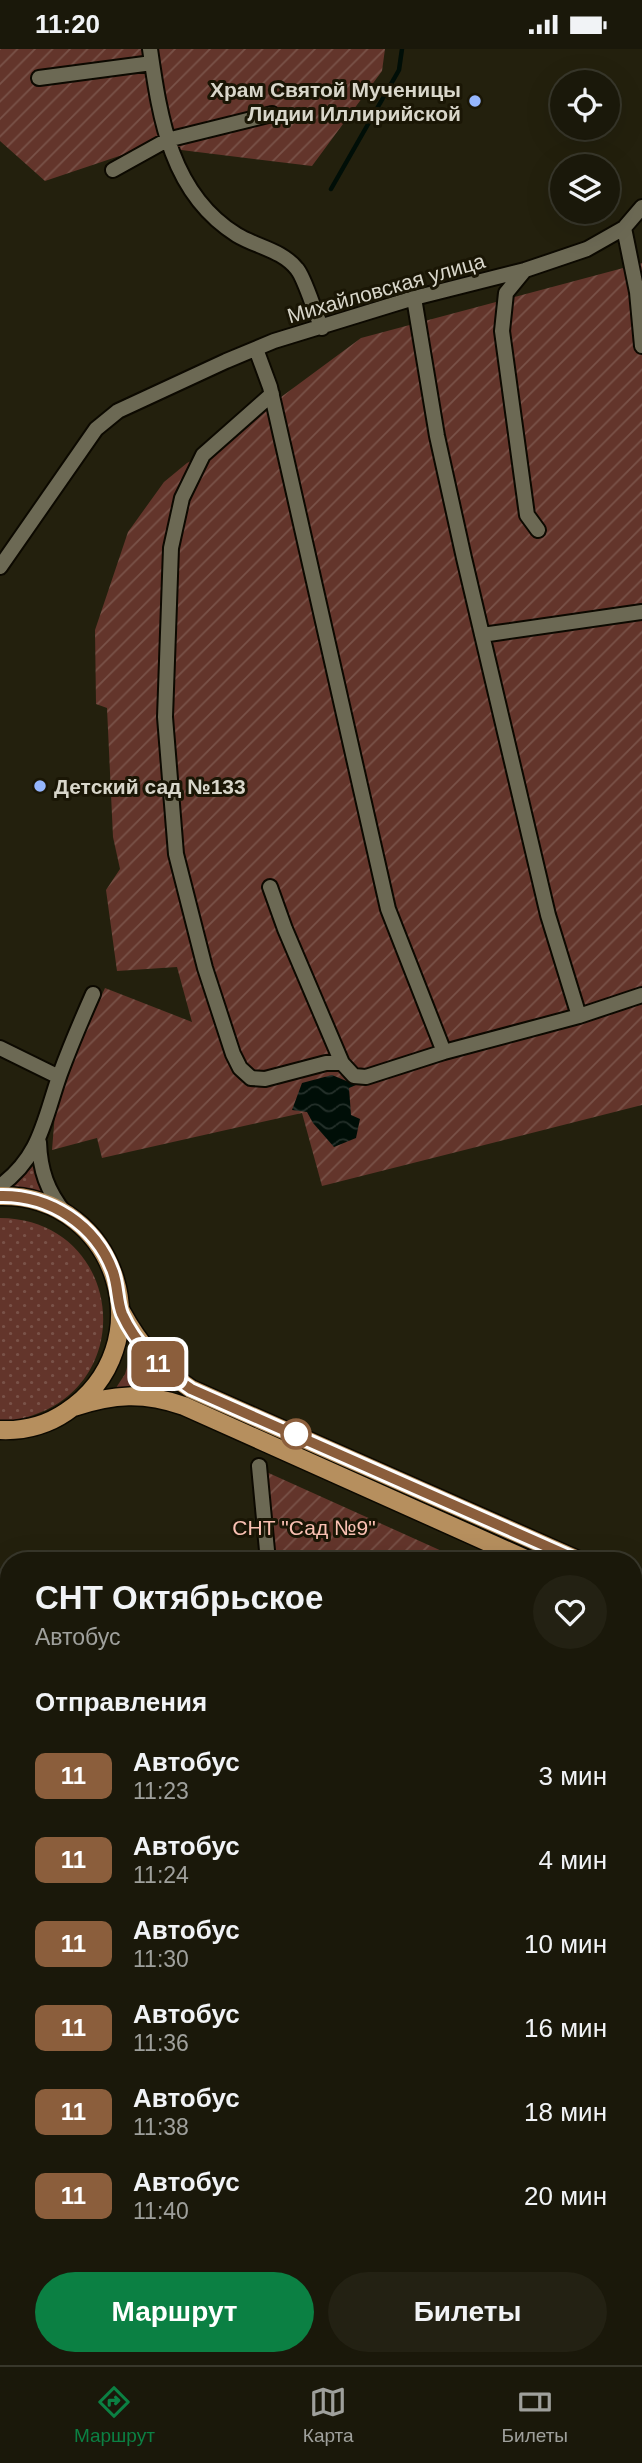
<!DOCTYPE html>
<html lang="ru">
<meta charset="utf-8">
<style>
body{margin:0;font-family:Arial,sans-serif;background:#232113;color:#f1f3f6;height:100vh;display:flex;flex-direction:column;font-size:26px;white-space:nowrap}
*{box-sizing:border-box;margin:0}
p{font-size:23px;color:#9fa09c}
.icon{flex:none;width:38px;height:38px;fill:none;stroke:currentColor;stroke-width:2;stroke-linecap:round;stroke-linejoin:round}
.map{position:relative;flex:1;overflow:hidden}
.side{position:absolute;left:0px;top:1503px;width:642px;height:814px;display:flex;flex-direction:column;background:#1a180a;border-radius:28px 28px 0 0;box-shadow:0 7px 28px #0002,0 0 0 2px #38372b}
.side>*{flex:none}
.badge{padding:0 14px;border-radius:10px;font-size:24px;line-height:46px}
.fabs{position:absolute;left:550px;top:21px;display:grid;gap:14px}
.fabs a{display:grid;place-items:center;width:70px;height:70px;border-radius:50%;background:#1a180a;box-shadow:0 7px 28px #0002,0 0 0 2px #38372b;font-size:35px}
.map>.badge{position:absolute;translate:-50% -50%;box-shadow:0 0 0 4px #fff}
h2{padding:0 35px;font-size:26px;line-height:63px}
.round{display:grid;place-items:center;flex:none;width:74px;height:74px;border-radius:37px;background:#232113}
.overview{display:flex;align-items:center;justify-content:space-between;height:119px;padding:0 35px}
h1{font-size:33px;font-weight:600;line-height:52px}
.action{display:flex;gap:14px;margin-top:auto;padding:14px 35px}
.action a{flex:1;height:80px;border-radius:42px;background:#0b8043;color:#fff;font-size:28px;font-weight:600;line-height:80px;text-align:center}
.action a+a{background:#232113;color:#f1f3f6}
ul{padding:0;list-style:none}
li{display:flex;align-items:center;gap:21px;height:84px;padding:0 35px}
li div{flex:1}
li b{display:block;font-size:26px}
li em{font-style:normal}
li .badge{min-width:77px;font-weight:700;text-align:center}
.status{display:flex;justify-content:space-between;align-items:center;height:49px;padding:0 35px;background:#1a180a;direction:ltr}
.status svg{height:19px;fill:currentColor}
.tab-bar{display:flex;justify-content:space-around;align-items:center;height:98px;border-top:2px solid #38372b;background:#1a180a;font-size:19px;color:#9fa09c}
.tab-bar a{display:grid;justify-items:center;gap:4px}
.tab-bar .selected{color:#0b8043}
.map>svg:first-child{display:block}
.grass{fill:url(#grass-dots)}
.park{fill:#63352b}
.garden{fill:url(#garden-furrows)}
.water{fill:url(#water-waves)}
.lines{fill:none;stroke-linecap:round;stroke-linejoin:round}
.stream{stroke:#000e07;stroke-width:4.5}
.minor-casing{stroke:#0c0900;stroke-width:18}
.primary-casing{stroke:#0c0900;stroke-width:21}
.minor{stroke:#6c6954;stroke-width:14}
.primary{stroke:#b68f5e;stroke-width:18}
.line-casing{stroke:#fff;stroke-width:16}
.line{stroke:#8b5e3c;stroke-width:10}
.poi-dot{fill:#95b6fd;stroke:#1a1605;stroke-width:2.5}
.stop-dot{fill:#fff;stroke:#8b5e3c;stroke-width:3.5}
.labels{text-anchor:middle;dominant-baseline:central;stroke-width:6;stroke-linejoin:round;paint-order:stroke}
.poi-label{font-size:21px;font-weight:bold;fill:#d8d6ca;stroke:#1a1605;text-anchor:end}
.street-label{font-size:21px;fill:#d8d6ca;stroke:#1a1605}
.park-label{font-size:21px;fill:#fac1b3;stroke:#1a1605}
</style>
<div class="status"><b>11:20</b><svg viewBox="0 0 49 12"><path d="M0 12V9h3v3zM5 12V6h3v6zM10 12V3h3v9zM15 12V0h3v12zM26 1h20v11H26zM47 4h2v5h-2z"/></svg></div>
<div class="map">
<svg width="642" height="2316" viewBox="0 0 642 2316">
<defs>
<pattern id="grass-dots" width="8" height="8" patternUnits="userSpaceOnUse" patternTransform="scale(1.75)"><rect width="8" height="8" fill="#63352b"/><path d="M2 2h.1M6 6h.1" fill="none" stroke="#795248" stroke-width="1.8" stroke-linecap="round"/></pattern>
<pattern id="garden-furrows" width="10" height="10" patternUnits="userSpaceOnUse" patternTransform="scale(1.75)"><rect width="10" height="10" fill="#63352b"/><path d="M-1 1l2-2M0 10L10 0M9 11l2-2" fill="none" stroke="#795248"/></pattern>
<pattern id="water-waves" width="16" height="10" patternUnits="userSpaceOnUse" patternTransform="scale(1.75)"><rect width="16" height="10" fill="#000e07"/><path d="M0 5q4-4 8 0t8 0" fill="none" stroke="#24302a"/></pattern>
</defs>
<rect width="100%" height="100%" fill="#23200d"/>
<path class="grass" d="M35 1115 44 1144 12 1138Z
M0 1169C131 1170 144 1361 0 1373Z
M132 1302 150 1326 176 1345 174 1350 112 1345 125 1325Z"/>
<path class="park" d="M9 2149V2272L5 2273 0 2240V2151Z"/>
<path class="garden" d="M0 0H385L382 22 312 117 149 97 45 132 0 92Z
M642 214V1056L322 1137 302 1064 102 1109 97 1089 52 1101 55 1064 82 989 105 939 192 973 177 918 117 922 106 841 120 820 113 788 107 659 96 655 95 581 128 483 164 433 187 414 218 398 273 354 361 289Z
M262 1421 464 1512H267Z
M634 1588 642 1592V2316H364L362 2308H634Z"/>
<path class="water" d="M332 1026 356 1036 349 1039 351 1066 360 1070 356 1089 334 1098 313 1074 307 1063 292 1061 302 1034Z"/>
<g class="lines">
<path class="stream" d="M331 140 399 21 402 0"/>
<defs>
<path id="minor" d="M150 0C160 70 171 145 237 186 257 198 282 201 297 220 305 229 315 265 322 279
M39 29 152 14
M113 121 167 91 272 65
M624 179 637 243 642 297
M524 222 506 244 502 282 527 466 538 481
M414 249 437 387 464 509 548 866 579 967
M256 300 270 338 388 860 444 1003
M272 345 203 406 182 449 171 499 165 668 176 805 205 919 233 1005 240 1019 251 1029 265 1030 326 1014H342L354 1027 366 1028 444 1003 579 967 642 946
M0 518 96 380 118 362 226 312 274 292 414 249 525 221 587 200 624 179 642 158
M482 586 642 563
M270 838 285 880 342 1014
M0 999 59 1028
M39 1093C40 1121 47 1142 65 1164
M0 1137C41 1107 44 1070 60 1025 70 998 81 972 93 945
M259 1417 268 1512
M634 1911 642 1910
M634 2092 642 2090
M634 2196 642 2215
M509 2308 510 2316"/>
<path id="primary" d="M0 1147C119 1145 165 1298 66 1363 47 1376 23 1382 0 1381
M121 1262C139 1295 159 1319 191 1340L580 1512
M74 1358C114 1345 143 1343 184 1357L530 1512
M634 1536 642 1540
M634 1558 642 1562"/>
</defs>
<use href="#minor" class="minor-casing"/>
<use href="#primary" class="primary-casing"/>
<use href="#minor" class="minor"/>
<use href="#primary" class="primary"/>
</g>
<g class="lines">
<defs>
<path id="line" d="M0 1147C50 1146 96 1176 113 1223 118 1237 117 1253 122 1265 137 1298 162 1321 191 1340L580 1512"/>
</defs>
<use href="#line" class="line-casing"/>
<use href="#line" class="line"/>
</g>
<g class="poi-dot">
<circle cx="475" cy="52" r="7"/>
<circle cx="40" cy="737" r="7"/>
</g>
<circle class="stop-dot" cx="296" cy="1385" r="14"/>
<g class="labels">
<g class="poi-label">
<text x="461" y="40">Храм Святой Мученицы<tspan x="461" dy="24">Лидии Иллирийской</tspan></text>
<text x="54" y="737" text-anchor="start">Детский сад №133</text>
</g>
<g class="street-label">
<text transform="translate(386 239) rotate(-16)">Михайловская улица</text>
</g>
<g class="park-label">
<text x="304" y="1478">СНТ "Сад №9"</text>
</g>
</g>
</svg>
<div class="fabs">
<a><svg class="icon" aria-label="locate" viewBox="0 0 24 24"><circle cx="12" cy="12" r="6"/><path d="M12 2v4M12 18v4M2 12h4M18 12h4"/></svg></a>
<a><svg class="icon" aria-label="layers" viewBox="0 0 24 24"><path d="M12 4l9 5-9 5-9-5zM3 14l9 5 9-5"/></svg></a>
</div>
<b class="badge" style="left:158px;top:1315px;background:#8b5e3c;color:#fff">11</b>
<section class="side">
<div class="overview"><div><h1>СНТ Октябрьское</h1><p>Автобус</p></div><a class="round"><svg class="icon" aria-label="heart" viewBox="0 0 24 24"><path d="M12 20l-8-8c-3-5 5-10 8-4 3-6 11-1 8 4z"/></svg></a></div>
<h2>Отправления</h2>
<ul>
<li><span class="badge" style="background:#8b5e3c;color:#fff">11</span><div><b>Автобус</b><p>11:23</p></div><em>3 мин</em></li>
<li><span class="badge" style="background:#8b5e3c;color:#fff">11</span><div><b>Автобус</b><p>11:24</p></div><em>4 мин</em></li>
<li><span class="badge" style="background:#8b5e3c;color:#fff">11</span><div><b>Автобус</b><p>11:30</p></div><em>10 мин</em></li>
<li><span class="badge" style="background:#8b5e3c;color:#fff">11</span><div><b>Автобус</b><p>11:36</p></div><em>16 мин</em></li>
<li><span class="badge" style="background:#8b5e3c;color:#fff">11</span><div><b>Автобус</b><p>11:38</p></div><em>18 мин</em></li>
<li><span class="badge" style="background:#8b5e3c;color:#fff">11</span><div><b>Автобус</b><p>11:40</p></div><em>20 мин</em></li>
</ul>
<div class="action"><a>Маршрут</a><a>Билеты</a></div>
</section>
</div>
<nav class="tab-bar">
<a class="selected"><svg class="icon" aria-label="directions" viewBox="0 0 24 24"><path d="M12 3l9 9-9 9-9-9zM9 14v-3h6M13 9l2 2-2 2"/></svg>Маршрут</a>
<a><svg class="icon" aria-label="map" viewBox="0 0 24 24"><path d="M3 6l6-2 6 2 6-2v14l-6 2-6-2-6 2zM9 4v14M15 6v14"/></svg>Карта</a>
<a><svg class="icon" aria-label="tickets" viewBox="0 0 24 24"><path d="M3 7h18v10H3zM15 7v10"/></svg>Билеты</a>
</nav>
